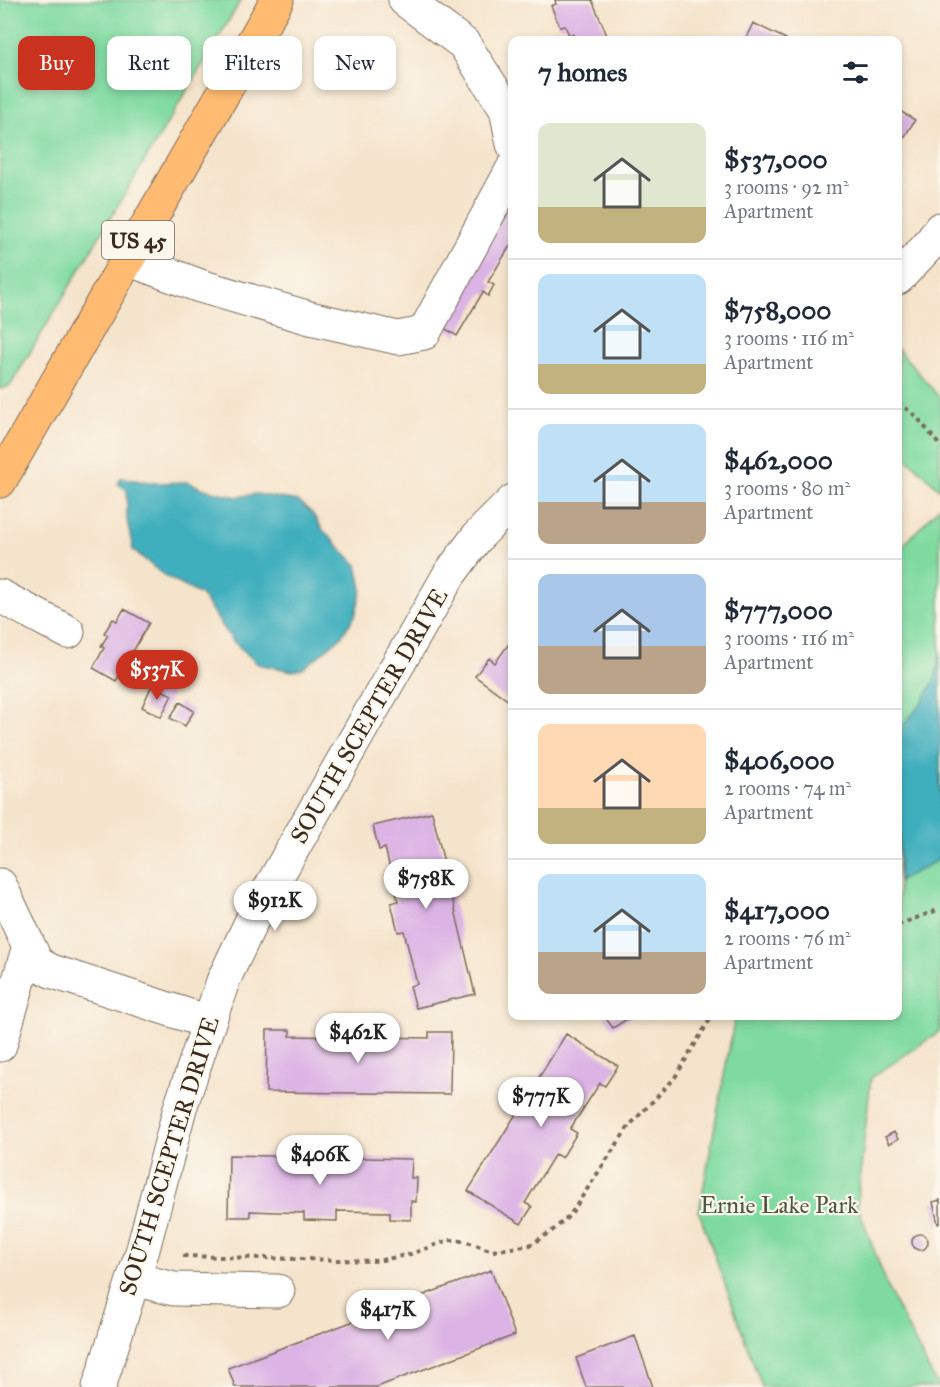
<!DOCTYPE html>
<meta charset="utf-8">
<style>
body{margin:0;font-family:"IM FELL Great Primer",serif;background:#f6f6f7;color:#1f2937;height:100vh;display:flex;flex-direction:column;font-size:22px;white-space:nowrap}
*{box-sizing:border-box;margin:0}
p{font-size:20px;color:#747a83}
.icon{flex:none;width:33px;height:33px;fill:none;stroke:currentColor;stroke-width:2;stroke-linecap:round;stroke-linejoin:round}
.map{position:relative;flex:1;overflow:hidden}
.drawer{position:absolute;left:508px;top:36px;width:394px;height:984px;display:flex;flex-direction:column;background:#fff;border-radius:12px;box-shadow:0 3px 9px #0003}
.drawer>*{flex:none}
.banner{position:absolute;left:18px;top:36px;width:400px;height:54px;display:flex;gap:12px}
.price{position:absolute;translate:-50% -51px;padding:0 14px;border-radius:21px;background:#fff;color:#222;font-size:20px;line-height:39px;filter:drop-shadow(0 2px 3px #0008)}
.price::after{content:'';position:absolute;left:50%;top:36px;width:18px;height:14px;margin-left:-9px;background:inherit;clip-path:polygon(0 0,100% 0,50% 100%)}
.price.selected{background:#c8321e;color:#fff}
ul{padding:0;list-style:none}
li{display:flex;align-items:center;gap:18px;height:150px;padding:0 30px}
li+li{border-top:2px solid #e0e1e3}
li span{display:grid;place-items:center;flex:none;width:168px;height:120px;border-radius:12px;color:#555}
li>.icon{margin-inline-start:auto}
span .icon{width:72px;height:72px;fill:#fffc;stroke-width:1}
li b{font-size:26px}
h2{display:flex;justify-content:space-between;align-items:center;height:72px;padding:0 30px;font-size:26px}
.tag{padding:0 21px;border-radius:12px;background:#fff;box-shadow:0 3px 9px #0003;font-size:21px;line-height:54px}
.tag.selected{background:#c8321e;color:#fff}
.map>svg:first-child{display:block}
.green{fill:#7fdaa0;stroke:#5d825f;stroke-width:1.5}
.water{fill:#41afbd;stroke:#3e6c6e;stroke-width:1.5}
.building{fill:#dbb3e4}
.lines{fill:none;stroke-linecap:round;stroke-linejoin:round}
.minor-casing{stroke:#7c6b5b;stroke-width:35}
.major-casing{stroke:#7c6b5b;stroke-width:35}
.path{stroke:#7c6b5b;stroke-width:4;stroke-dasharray:4.5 4.5;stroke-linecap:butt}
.minor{stroke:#fff;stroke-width:33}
.major{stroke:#ffbb71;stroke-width:33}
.labels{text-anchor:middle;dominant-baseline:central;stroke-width:4.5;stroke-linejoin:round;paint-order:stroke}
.shield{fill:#fbf7ec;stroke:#75685c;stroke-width:1.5}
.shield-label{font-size:22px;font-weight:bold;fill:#3b2a1e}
.street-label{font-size:24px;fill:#3b2a1e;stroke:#fbf7ec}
.park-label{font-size:24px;fill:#4c563e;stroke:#fbf7ec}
</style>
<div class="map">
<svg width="940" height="1387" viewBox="0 0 940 1387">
<rect width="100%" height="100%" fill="#fbf7ec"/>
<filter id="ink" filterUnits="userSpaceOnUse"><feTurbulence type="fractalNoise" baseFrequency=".0167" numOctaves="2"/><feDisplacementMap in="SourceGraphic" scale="12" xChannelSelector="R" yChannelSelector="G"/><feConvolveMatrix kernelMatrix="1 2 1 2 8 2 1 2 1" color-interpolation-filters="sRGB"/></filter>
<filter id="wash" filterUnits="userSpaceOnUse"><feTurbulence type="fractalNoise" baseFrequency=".008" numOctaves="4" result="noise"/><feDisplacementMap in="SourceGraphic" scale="24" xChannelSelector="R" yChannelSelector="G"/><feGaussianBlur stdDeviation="1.35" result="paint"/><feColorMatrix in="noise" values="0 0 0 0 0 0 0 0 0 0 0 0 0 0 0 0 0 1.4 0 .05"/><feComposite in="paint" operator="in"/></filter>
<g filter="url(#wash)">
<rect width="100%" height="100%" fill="#f5e4cc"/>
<path class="green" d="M0,0H241L10,386L0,389Z
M898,349L940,398V490L899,450Z
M940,506V1031L871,1078L857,1204L889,1291L938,1387H762L699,1212L735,1016H898L899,550Z"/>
<path class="water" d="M121,478L156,483L188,482L204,489L237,497L256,494L298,501L312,513L323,530L357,565L362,589L355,616L340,638L304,668L293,671L258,664L233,641L201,595L165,576L133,550L127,520V490L118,484Z
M940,654V859L899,881V730L920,705L935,680Z"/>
<g id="blocks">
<path class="building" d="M555,0H592L609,40H576L573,34L569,35L565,26L560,27L551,6L556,4Z
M753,23L786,39L785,40H745Z
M898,110L915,120L898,147Z
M502,205L513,211V241L488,282L494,285L488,296L483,292L457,336L439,325Z
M124,609L149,623L116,681L93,668L104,648L101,646L108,635L104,633L113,619L117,621Z
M513,638V704L475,676L489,658L495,663Z
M152,685L172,695L161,717L142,707Z
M180,702L194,711L185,726L170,718Z
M432,812L475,994L416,1008L410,986L417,984L404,931L398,932L391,903L398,901L385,848L379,850L373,826Z
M604,1016H632L613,1028Z
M267,1030H290V1036L344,1037V1030L374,1031V1037L429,1038V1032H451L450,1094L266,1092Z
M566,1034L618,1066L605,1086L600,1083L570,1129L577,1133L562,1158L555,1154L525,1203L532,1207L521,1224L468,1191Z
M894,1132L898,1139L889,1144L885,1137Z
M229,1155L412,1159L411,1178H417L416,1202L411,1201V1220L390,1219V1212L337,1211V1221L304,1220V1213L250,1211V1217H228Z
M940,1200V1223L938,1224L933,1202Z
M912 1242a8 8 0 1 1 16 0a8 8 0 1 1-16 0Z
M491,1270L515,1335L377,1387H235L228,1368Z
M635,1336L653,1387H586L576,1358Z"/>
</g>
</g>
<g filter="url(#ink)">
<use href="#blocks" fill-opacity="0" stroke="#7c6b5b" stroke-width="1.5"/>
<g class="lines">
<g class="minor-casing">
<path id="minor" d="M405,0L464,44L506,109L513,144
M128,259L200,286L310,318L398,338L424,333L513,168
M898,278L929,245L940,229
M0,596L68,632
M0,885L37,963L51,971L208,1022
M0,1045L29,946
M134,1279L174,1289L278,1291
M99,1387L143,1249L180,1108L223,981L252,920L449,575L478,536L513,501"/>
</g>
<g class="major-casing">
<path id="major" d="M0,481L277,0"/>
</g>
<path class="path" d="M898,402L917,417L940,446
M898,925L940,909
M183,1256L377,1261L411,1254L449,1240L464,1241L493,1251L530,1245L552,1231L570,1215L629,1126L674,1079L712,1016"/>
<use href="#minor" class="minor"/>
<use href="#major" class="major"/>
</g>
</g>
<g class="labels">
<rect class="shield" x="102" y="221" width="72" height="38" rx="4.5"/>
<g class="shield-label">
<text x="138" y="240">US 45</text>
</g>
<g class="street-label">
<text transform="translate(369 716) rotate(-60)">SOUTH SCEPTER DRIVE</text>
<text transform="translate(169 1156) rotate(-73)">SOUTH SCEPTER DRIVE</text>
</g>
<g class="park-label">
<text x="779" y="1205">Ernie Lake Park</text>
</g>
</g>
</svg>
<b class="price selected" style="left:157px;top:701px">$537K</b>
<b class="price" style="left:426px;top:910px">$758K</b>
<b class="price" style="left:275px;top:932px">$912K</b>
<b class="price" style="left:358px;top:1064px">$462K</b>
<b class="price" style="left:541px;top:1128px">$777K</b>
<b class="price" style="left:320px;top:1186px">$406K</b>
<b class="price" style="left:388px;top:1341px">$417K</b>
<div class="banner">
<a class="tag selected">Buy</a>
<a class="tag">Rent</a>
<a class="tag">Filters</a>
<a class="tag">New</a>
</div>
<section class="drawer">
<h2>7 homes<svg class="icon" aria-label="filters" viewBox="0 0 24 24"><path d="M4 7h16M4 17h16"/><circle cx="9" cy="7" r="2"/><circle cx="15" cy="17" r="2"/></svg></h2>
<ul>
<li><span style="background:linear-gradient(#dfe7d0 70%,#c2b280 0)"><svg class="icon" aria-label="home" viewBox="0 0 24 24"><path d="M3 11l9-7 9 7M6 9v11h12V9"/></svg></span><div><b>$537,000</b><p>3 rooms · 92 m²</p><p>Apartment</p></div></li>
<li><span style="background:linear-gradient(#bfe0f5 75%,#c2b280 0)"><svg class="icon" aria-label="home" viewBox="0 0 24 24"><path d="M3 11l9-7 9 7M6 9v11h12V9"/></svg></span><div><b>$758,000</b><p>3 rooms · 116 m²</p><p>Apartment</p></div></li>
<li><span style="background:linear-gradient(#bfe0f5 65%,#b9a48a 0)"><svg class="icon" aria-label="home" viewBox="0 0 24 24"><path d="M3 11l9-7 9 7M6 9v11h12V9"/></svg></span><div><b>$462,000</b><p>3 rooms · 80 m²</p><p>Apartment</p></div></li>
<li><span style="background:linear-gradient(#a9c7e8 60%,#b9a48a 0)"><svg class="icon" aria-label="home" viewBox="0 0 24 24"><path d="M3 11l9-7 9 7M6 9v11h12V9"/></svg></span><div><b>$777,000</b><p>3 rooms · 116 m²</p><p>Apartment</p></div></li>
<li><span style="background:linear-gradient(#ffd9b3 70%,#c2b280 0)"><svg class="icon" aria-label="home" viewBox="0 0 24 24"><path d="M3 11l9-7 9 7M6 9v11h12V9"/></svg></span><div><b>$406,000</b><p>2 rooms · 74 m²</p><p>Apartment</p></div></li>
<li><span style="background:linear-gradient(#bfe0f5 65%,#b9a48a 0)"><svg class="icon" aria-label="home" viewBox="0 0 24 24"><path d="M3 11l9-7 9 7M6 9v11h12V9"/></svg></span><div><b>$417,000</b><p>2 rooms · 76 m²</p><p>Apartment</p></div></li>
</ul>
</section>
</div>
